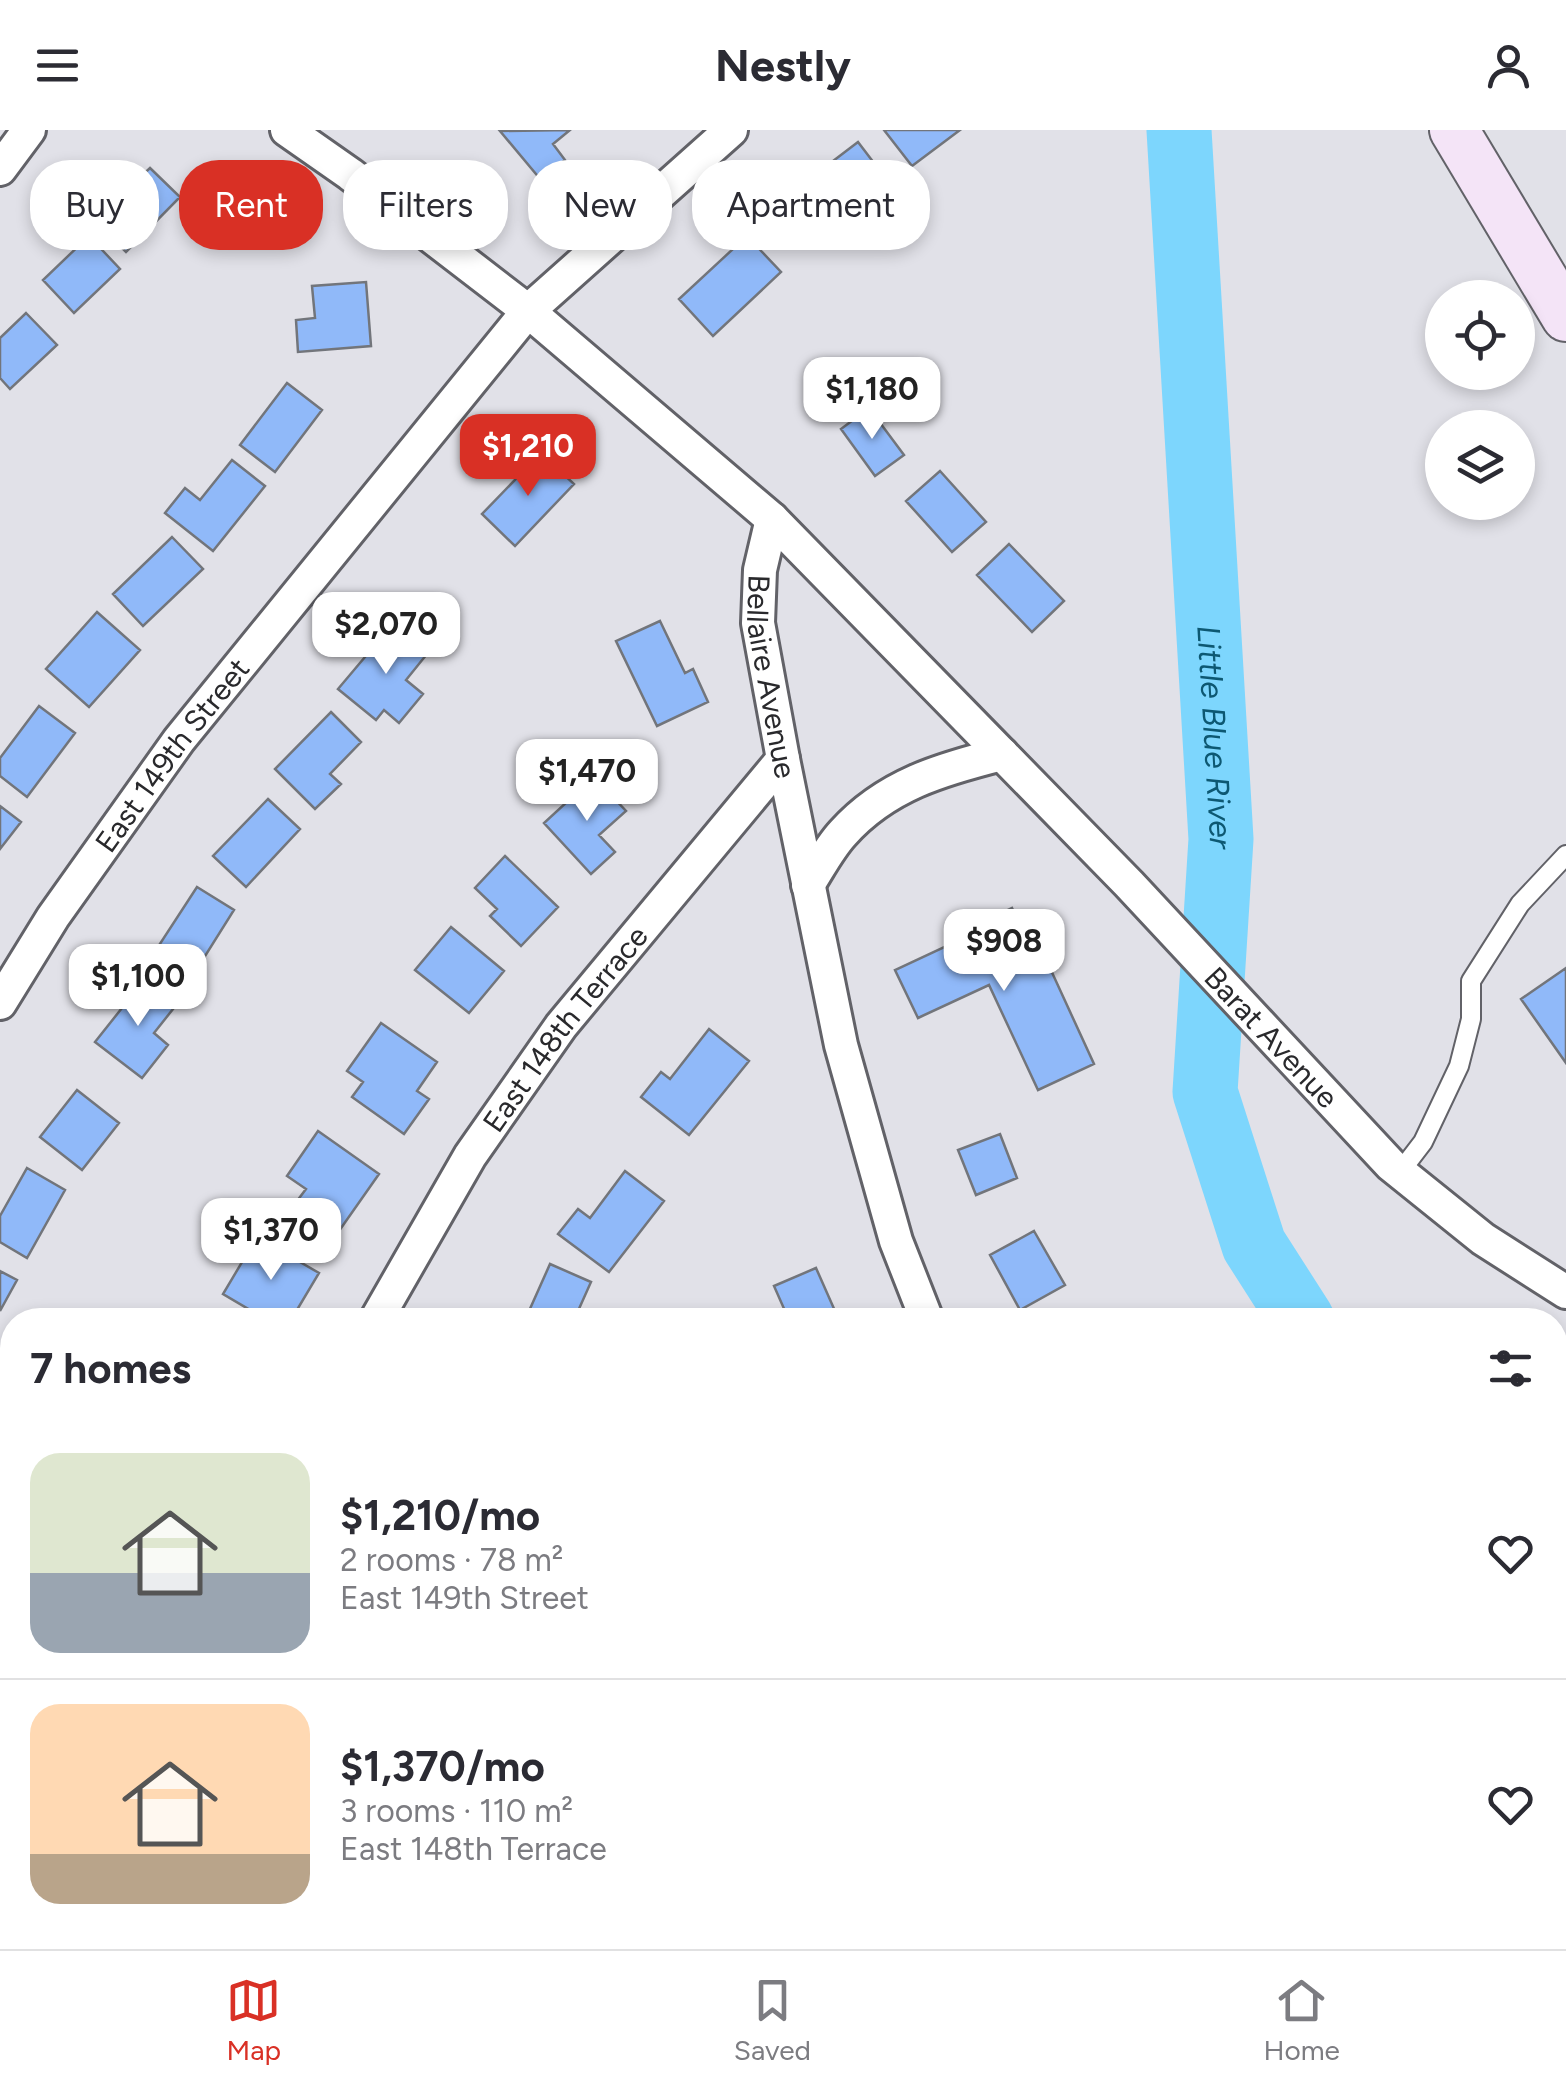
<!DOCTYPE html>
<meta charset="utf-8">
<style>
body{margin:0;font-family:Figtree,sans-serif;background:#f7f7f7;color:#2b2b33;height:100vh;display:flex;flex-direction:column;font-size:38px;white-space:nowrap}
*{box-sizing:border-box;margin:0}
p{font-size:32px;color:#7c7c81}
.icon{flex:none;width:55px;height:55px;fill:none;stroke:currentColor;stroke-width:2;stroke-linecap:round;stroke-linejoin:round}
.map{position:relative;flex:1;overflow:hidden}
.side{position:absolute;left:0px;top:1178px;width:1568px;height:642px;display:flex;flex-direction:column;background:#fff;border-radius:40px 40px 0 0;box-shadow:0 5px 15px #0003}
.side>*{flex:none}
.hud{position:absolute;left:30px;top:30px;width:1000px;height:90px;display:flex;gap:20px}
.fabs{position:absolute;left:1425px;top:150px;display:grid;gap:20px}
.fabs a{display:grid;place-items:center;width:110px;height:110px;border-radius:50%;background:#fff;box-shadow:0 5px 15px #0003;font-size:50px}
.price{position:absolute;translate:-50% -85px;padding:0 22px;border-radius:20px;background:#fff;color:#222;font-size:32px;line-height:65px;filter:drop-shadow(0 2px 5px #0008)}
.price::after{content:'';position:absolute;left:50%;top:60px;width:30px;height:22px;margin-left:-15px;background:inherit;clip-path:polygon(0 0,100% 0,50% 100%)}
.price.current{background:#d93025;color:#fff}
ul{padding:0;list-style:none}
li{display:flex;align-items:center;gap:30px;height:250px;padding:0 30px}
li+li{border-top:2px solid #e1e1e2}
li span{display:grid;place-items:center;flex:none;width:280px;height:200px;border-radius:30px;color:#555}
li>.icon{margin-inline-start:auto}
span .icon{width:120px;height:120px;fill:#fffc;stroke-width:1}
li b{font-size:42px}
h2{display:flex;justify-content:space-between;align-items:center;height:120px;padding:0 30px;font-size:42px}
.tag{padding:0 35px;border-radius:40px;background:#fff;box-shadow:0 5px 15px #0003;font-size:35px;line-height:90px}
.tag.current{background:#d93025;color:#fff}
header{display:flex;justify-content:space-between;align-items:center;height:130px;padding:0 30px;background:#fff;font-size:45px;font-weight:700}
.tabs{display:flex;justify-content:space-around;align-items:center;height:140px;border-top:2px solid #e1e1e2;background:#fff;font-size:28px;color:#7c7c81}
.tabs a{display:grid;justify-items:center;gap:5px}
.tabs .current{color:#d93025}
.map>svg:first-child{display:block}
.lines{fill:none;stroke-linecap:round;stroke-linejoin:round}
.river{stroke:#7dd6fd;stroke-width:65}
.building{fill:#90b9f9;stroke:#72757b;stroke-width:2.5}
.lane-casing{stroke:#626268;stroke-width:22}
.street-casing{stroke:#626268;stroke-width:38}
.secondary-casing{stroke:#626268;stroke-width:52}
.lane{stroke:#fff;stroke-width:18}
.street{stroke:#fff;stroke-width:32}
.secondary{stroke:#f4e4f7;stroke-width:48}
.labels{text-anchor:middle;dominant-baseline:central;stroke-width:8;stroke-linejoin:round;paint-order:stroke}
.street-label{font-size:30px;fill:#29292c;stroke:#e1e1e8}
.water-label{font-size:32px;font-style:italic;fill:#0d5872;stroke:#e1e1e8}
</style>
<header><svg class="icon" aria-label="menu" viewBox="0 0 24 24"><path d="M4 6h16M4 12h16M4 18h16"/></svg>Nestly<svg class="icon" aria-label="person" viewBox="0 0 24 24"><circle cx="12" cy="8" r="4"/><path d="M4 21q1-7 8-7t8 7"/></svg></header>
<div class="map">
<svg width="1566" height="1819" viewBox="0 0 1566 1819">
<rect width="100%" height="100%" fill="#e1e1e8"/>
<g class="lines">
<g class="river">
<path id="s1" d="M1179,0L1221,709L1205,962L1254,1115L1302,1190"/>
<path d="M1555,1527L1566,1538"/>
</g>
</g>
<path class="building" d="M570,0L553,14L565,30L541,50L500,1Z
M884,0H960L912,36Z
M858,12L890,54L828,102L795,60Z
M150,38L180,67L126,122L98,94L113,79L99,64L122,42L133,54Z
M89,106L120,139L74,183L43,150Z
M747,106L781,142L713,206L679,169Z
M366,152L371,216L298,222L296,190L315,188L312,156Z
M26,183L57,215L10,259L0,248V208Z
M287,253L322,280L275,342L240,315Z
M869,278L904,325L875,346L841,299Z
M541,323L574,354L515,416L482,384Z
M232,330L265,356L213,421L165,383L185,358L200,370Z
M940,341L986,392L952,422L906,371Z
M172,407L203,439L143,496L113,464Z
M1009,414L1064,471L1032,502L977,445Z
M97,482L140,520L89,577L46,539Z
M660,491L685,543L693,539L708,572L657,596L616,511Z
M392,495L427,524L406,550L423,564L399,593L384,580L376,590L338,559Z
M39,576L75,603L27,667L0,646V628Z
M331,582L361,612L330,644L341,654L315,679L275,639Z
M594,647L626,681L599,705L615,722L591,744L544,693Z
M268,669L300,699L246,757L213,726Z
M0,676L21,692L0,719Z
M505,726L558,777L521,816L490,786L497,779L475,758Z
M197,757L234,780L190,850L152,826Z
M1012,778L1036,828L1044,825L1094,934L1038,960L989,855L918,888L895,840L966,807L963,802Z
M451,797L504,841L469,883L415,840Z
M1566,838V933L1521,869Z
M145,849L177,874L154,903L168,915L142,948L95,912Z
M381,893L437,932L417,961L429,969L404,1004L352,967L363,952L347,941Z
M709,899L749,931L689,1005L641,967L661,942L670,949Z
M77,960L119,993L82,1040L40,1007Z
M318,1001L379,1044L339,1101L297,1071L306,1059L287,1046Z
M1000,1004L1017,1048L976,1065L958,1020Z
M27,1038L65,1060L27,1128L0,1112V1086Z
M625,1041L664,1071L609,1142L558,1104L578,1079L590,1088Z
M1034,1101L1065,1155L1020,1180L990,1125Z
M257,1107L319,1143L291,1190H267L223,1164Z
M550,1134L591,1152L574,1190H525Z
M816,1138L839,1190H789L774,1156Z
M0,1141L17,1150L0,1181Z
M12,1723V1790L0,1797V1730Z
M232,1808H282L277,1819H228Z
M594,1808H666L664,1819H592Z
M852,1808H894L892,1819H850Z"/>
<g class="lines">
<g class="lane-casing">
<path id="lane" d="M1400,1042L1423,1012L1459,936L1471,889V851L1520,774L1566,725"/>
</g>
<g class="street-casing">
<g id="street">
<path id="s2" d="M287,0L350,44L528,181L772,389L1129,754L1391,1035L1483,1109L1566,1162"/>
<path d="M0,39L29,0"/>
<path id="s3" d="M772,389L760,440L758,493L783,629L841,915L896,1111L927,1190"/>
<path d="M808,755C819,738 829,718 843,703C886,655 942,639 1002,624"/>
<path id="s4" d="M0,873L53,787L179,610L528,181L731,0"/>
<path id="s5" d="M376,1190L470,1026L561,896L783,629"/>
<path d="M1258,1808L1262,1819"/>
<path d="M118,1819L122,1808"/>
<path d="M744,1819L748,1808"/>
</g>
</g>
<g class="secondary-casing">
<path id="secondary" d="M1454,0L1566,187"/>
</g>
<use href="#lane" class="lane"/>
<use href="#street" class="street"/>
<use href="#secondary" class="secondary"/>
</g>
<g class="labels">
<g class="street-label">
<text stroke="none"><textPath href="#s3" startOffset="160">Bellaire Avenue</textPath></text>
<text stroke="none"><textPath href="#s4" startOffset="302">East 149th Street</textPath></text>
<text stroke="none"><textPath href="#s5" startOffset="348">East 148th Terrace</textPath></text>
<text stroke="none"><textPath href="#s2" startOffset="1342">Barat Avenue</textPath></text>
</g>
<g class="water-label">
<text stroke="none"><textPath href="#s1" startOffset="608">Little Blue River</textPath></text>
</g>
</g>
</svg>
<div class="fabs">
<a><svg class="icon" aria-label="locate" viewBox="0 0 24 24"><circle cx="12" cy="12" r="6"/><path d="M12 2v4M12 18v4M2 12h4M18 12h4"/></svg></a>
<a><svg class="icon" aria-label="layers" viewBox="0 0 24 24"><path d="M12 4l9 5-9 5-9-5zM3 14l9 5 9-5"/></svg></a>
</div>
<b class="price" style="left:872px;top:312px">$1,180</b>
<b class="price current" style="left:528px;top:369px">$1,210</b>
<b class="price" style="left:386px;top:547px">$2,070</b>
<b class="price" style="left:587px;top:694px">$1,470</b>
<b class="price" style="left:1004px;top:864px">$908</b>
<b class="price" style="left:138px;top:899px">$1,100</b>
<b class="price" style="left:271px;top:1153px">$1,370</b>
<div class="hud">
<a class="tag">Buy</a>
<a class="tag current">Rent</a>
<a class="tag">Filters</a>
<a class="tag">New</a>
<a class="tag">Apartment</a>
</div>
<section class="side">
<h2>7 homes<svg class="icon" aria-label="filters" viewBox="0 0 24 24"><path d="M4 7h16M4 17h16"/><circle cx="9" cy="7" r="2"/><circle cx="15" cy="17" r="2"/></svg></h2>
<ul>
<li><span style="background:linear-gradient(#dfe7d0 60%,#9aa5b1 0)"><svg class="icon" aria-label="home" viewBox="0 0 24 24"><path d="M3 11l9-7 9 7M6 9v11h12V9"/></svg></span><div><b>$1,210/mo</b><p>2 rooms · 78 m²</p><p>East 149th Street</p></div><svg class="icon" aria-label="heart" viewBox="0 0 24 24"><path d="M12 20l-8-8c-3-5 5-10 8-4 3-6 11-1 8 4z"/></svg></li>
<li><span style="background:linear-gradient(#ffd9b3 75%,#b9a48a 0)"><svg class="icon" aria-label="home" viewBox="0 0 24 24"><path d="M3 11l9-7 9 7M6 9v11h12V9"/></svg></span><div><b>$1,370/mo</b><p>3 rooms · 110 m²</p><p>East 148th Terrace</p></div><svg class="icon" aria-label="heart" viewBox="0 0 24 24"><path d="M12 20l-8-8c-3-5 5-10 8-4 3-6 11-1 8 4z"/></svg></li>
</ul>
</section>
</div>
<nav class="tabs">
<a class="current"><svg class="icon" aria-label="map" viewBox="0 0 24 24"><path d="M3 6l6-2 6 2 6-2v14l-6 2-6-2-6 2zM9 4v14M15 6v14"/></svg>Map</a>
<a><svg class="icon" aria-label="saved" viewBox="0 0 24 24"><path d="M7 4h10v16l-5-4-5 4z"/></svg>Saved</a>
<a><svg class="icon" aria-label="home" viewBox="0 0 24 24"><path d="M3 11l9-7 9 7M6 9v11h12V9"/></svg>Home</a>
</nav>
